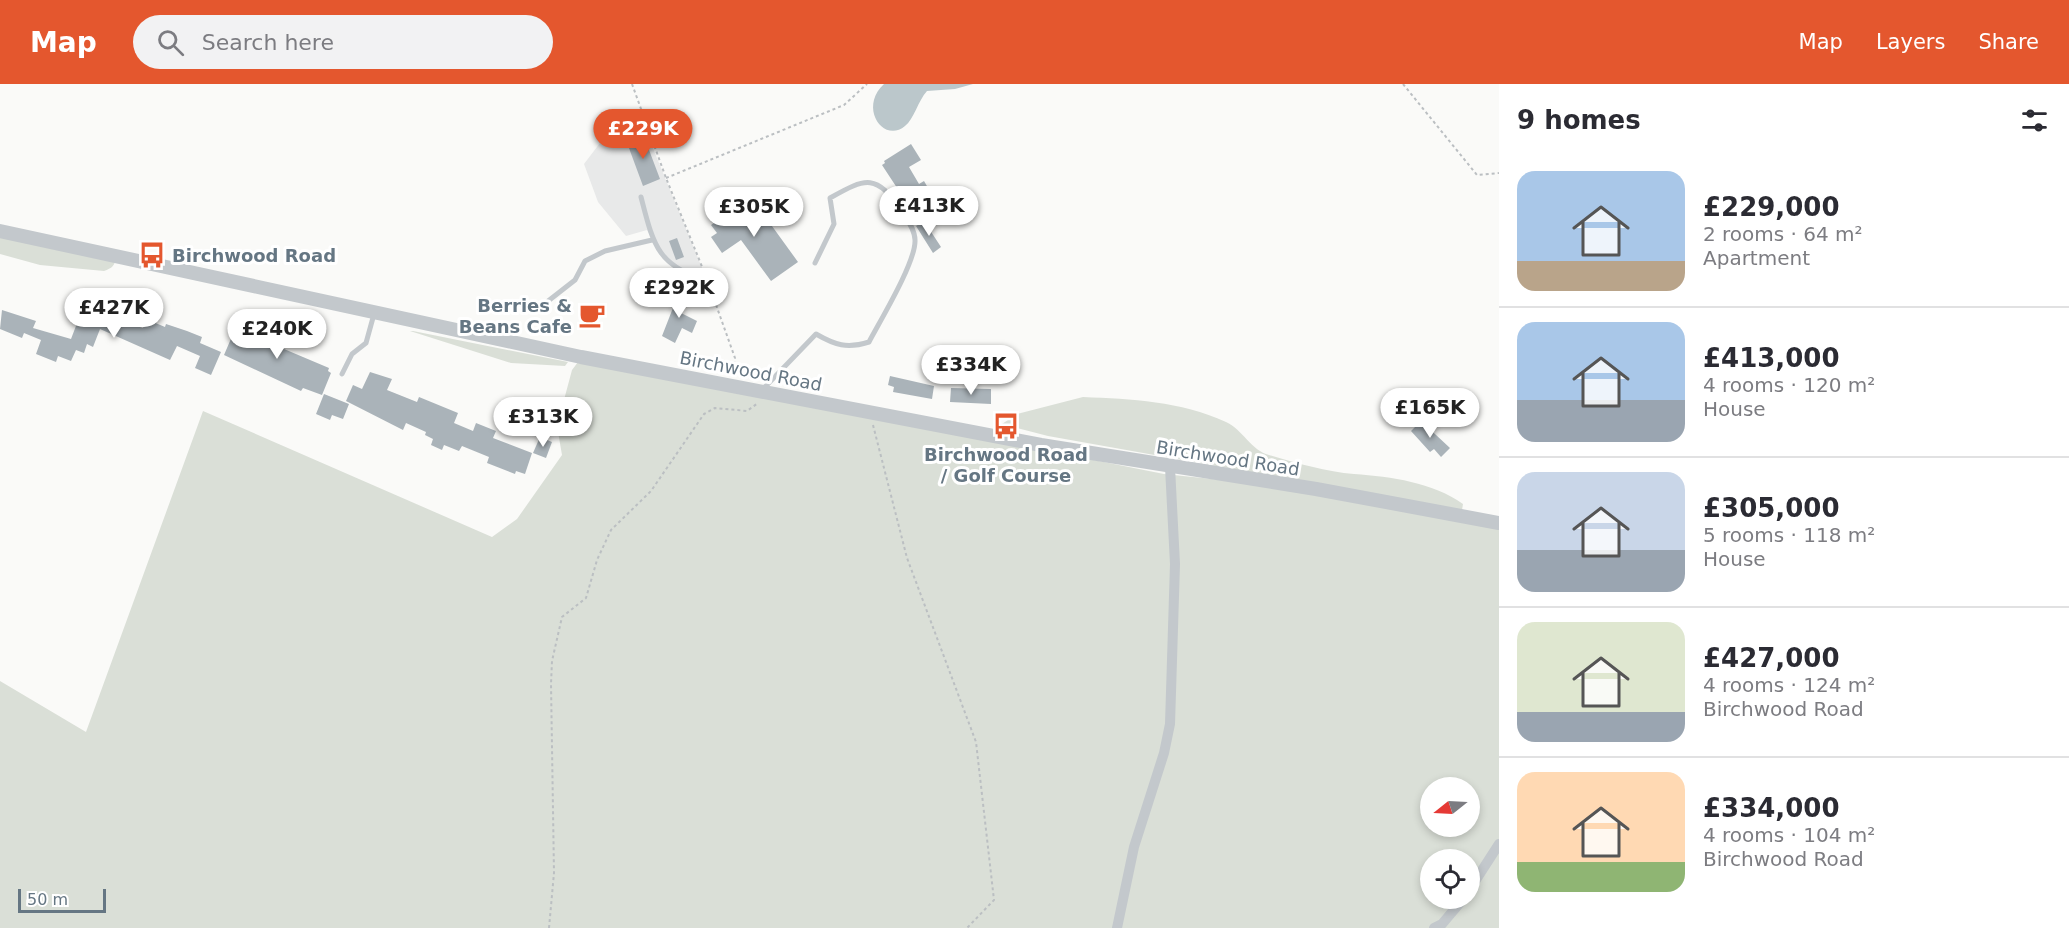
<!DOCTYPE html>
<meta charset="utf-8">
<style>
body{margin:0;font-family:"DejaVu Sans",sans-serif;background:#f2f2f3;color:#2b2b33;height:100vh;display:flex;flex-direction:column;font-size:22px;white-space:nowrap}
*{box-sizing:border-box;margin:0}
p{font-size:20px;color:#7c7c81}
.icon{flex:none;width:33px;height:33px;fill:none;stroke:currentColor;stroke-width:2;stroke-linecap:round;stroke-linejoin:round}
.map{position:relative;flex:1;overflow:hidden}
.panel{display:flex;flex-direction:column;background:#fff;width:570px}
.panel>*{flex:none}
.needle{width:39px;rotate:252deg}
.fabs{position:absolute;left:1420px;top:693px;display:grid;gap:12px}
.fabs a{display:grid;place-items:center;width:60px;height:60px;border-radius:50%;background:#fff;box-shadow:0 3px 9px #0003;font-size:30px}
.scale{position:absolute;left:18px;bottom:15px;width:88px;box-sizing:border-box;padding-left:6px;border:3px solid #657683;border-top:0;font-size:16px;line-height:21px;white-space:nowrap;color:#657683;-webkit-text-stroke:4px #fff;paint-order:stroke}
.price{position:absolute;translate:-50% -51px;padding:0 14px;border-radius:21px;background:#fff;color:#222;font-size:20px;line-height:39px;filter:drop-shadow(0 2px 3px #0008)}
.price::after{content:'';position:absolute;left:50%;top:36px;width:18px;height:14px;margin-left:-9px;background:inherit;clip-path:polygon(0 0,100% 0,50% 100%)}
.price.active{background:#e4572e;color:#fff}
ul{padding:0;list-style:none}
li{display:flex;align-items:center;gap:18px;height:150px;padding:0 18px}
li+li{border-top:2px solid #e1e1e2}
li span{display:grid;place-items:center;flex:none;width:168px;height:120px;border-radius:18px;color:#555}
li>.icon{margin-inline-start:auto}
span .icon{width:72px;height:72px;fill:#fffc;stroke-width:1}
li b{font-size:26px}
h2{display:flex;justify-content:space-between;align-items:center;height:72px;padding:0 18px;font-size:26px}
header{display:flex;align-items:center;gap:36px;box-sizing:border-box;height:84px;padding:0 30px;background:#e4572e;color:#fff}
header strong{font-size:28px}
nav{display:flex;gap:33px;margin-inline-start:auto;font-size:21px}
.search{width:420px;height:54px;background:#f2f2f3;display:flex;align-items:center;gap:15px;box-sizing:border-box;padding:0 21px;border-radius:33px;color:#7c7c81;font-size:22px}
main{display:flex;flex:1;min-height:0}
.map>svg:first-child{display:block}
.built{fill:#e8e9e9}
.green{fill:#dadfd7;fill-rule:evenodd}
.water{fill:#bbc7cb}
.building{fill:#aab3b9}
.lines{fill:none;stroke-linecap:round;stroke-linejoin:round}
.path{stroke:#bbbfc2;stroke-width:2;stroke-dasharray:3 3;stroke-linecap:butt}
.service{stroke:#c3c8cc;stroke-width:5}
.minor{stroke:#c3c8cc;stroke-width:10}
.tertiary{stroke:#c3c8cc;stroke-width:14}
.labels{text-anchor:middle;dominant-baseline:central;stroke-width:6;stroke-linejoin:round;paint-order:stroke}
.poi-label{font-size:18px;font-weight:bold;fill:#657683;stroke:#fff;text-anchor:start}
.street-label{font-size:18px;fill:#657683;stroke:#fff}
</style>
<header>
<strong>Map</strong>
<div class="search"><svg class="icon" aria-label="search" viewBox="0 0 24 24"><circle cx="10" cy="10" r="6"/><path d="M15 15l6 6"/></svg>Search here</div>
<nav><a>Map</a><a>Layers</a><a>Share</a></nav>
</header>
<main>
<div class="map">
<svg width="1499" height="844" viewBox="0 0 1499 844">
<rect width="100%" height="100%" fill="#fafaf8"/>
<path class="built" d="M645,45L707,196L687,191L660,169L647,146L626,152L598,118L584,80L600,59Z"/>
<path class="green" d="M0,147L116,173C115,182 112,184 104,187L40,181L0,170Z
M410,247H413L568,278L565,282L511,279Z
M581,274L1164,390L1316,406L1499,439V844H0V597L86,648L203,327L492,453L517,435L562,371L557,342L572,286ZM1431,704H1470V742H1431ZM1431,776H1470V814H1431Z
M1083,313C1132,315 1180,317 1226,338C1242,345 1252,367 1269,371C1296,379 1327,388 1354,390C1392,393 1432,398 1463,420L1462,426L1048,352L1002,340L1017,330Z"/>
<path class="water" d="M884,0H973L955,5L927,7C918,17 914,35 905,42C884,60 858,24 884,0Z"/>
<path class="building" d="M643,50L660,95L643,102L626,56Z
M911,60L921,76L909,83L919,100L924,97L931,109L926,112L931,120L914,131L897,112L901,110L882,81L885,79L884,77Z
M751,113L798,178L771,197L741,156L722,169L711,153L717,149L711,141Z
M924,137L941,163L933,169L916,142Z
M677,154L684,173L676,176L669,157Z
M680,206L690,211L681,229L697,237L692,249L682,244L675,259L662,252Z
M2,226L36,237L33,244L71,255L79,234L100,243L102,234L111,237L112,234L143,244L146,235L165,243L166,240L187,247L202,253L200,259L221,268L211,291L195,284L200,272L177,262L170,276L100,245L93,263L87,260L84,269L76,266L71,277L58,272L56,278L36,270L41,256L24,249L22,254L0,245Z
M256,229L266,234L258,254L329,284L328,287L331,289L322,311L303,304L301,307L224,271L233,250L245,253Z
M370,288L392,295L387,306L417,318L419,313L458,329L454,339L473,347L476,339L496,347L493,354L532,369L525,390L516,387L515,390L487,379L489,373L462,362L459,367L444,361L442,366L431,361L433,355L425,351L426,348L406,339L403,346L346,317L353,301L362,305Z
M890,292L934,302L932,315L893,308L894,303L888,301Z
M951,304L991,305V320L950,318Z
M324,310L349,320L343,335L332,331L330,336L316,330Z
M1421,337L1450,364L1441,373L1434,365L1430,368L1411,347Z
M540,353L552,358L546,374L533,369Z"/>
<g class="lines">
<path class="path" d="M632,0L666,94L703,185
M1403,0L1477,91L1499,89
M666,94L844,21L867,0
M710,204L735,274L732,290
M873,341L907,474L976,658L994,816L967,844
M549,844L554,789L551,600L552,577L562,533L586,514L597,476L611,446L651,407L704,330L715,324L747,327L758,319"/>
<path class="service" d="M641,113C653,159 657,183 707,196
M543,221L575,196L585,177L605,167L652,156
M342,290L352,270L366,259L374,230
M762,306L816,250C835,261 847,265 869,258C880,237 916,178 915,156C915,146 907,135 902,127C876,90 867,93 830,114L834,140L815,179"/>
<path class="minor" d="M1470,805L1499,760
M1117,844L1134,763L1164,669L1170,640L1175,480L1170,383
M1434,844L1442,840L1464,814"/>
<path class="tertiary" d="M0,147L581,273L1041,361L1316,405L1499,439"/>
</g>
<defs>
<g id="bus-bare" transform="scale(2.07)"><path d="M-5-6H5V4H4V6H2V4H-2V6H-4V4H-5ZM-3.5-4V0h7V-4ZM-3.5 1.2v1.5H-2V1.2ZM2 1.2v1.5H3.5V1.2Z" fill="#e4572e" stroke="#fff" stroke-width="2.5" paint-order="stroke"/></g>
<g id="cafe-bare" transform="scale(2.07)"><path d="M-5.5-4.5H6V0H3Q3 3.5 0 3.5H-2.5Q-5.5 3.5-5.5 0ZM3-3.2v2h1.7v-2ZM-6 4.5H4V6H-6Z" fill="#e4572e" stroke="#fff" stroke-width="2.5" paint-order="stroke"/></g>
</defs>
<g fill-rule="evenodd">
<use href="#bus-bare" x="152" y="171"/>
<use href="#cafe-bare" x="592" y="231"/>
<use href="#bus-bare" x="1006" y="342"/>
</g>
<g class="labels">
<g class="poi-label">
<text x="172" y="171">Birchwood Road</text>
<text x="572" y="221" text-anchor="end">Berries &amp;<tspan x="572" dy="21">Beans Cafe</tspan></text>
<text x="1006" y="370" text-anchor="middle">Birchwood Road<tspan x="1006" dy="21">/ Golf Course</tspan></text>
</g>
<g class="street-label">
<text transform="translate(751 287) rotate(11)">Birchwood Road</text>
<text transform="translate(1228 374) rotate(9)">Birchwood Road</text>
</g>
</g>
</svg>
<div class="fabs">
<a><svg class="needle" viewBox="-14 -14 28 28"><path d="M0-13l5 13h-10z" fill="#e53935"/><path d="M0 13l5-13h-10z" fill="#7c7c81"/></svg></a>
<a><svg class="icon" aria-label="locate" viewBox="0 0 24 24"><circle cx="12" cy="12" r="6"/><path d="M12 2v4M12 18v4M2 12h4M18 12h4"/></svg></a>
</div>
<div class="scale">50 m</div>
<b class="price active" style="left:643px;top:76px">£229K</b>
<b class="price" style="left:929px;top:153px">£413K</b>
<b class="price" style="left:754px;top:154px">£305K</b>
<b class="price" style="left:679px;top:235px">£292K</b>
<b class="price" style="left:114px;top:255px">£427K</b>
<b class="price" style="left:277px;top:276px">£240K</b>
<b class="price" style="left:971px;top:312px">£334K</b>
<b class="price" style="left:1430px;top:355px">£165K</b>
<b class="price" style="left:543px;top:364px">£313K</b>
</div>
<section class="panel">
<h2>9 homes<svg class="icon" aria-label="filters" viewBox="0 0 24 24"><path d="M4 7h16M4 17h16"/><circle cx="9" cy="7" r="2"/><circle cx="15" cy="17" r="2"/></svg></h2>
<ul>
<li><span style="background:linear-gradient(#a9c7e8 75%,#b9a48a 0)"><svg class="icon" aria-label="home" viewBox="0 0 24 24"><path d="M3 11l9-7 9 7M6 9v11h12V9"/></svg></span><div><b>£229,000</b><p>2 rooms · 64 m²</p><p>Apartment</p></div></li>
<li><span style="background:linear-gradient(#a9c7e8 65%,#9aa5b1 0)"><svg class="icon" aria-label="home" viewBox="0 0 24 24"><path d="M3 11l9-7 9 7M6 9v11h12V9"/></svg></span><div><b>£413,000</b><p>4 rooms · 120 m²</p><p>House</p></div></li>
<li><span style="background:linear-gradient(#c9d6e8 65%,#9aa5b1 0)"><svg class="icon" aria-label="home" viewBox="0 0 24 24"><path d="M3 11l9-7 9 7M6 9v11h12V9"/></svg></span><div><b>£305,000</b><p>5 rooms · 118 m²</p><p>House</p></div></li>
<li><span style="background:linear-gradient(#dfe7d0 75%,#9aa5b1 0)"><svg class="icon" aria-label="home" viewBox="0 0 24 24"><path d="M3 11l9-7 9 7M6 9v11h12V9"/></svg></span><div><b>£427,000</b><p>4 rooms · 124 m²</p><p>Birchwood Road</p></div></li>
<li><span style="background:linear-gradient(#ffd9b3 75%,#8fb573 0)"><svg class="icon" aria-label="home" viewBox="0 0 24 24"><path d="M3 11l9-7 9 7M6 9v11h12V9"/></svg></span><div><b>£334,000</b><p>4 rooms · 104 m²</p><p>Birchwood Road</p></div></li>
</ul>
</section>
</main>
